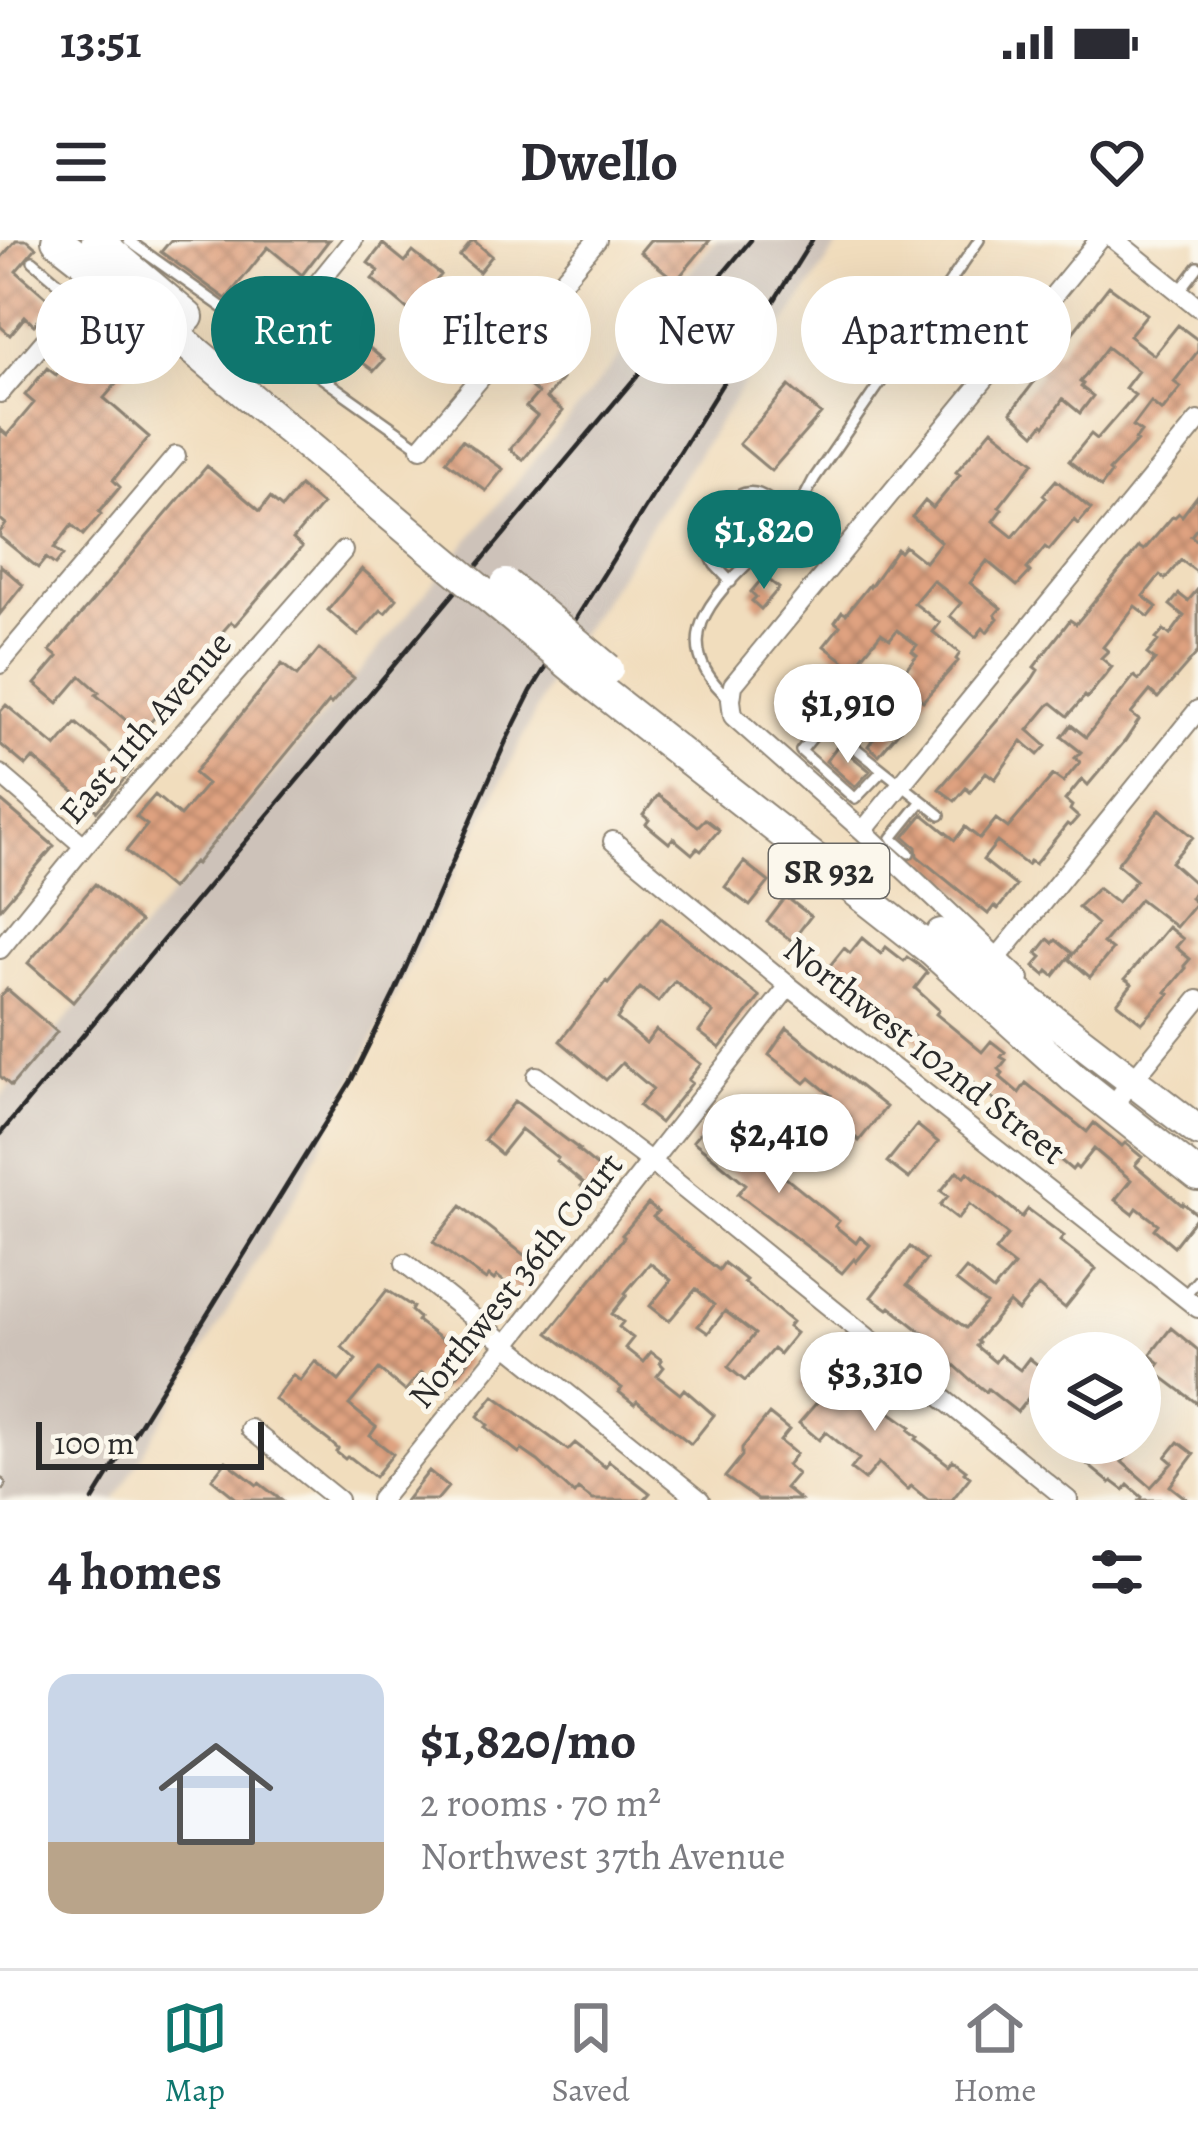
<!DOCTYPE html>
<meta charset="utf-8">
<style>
body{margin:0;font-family:Alegreya,serif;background:#f2f2f3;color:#2b2b33;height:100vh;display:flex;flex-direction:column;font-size:45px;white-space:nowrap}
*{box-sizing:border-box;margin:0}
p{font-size:39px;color:#7c7c81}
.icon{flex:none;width:66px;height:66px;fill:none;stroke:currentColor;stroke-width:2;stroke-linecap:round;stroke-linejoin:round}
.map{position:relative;height:1260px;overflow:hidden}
.panel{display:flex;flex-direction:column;background:#fff;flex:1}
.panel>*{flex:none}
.guide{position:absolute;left:36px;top:36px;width:1128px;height:108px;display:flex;gap:24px}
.tools{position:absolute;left:1029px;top:1092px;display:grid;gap:24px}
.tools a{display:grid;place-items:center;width:132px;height:132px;border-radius:50%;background:#fff;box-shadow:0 12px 48px #0002;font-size:60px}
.scale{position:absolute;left:36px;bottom:30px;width:228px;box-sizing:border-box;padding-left:12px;border:6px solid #2b2b2b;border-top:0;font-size:33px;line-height:42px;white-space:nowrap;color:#2b2b2b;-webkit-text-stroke:9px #fbf7ec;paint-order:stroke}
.price{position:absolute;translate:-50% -102px;padding:0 27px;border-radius:42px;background:#fff;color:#222;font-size:39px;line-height:78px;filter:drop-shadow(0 3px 6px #0008)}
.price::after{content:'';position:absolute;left:50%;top:72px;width:36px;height:27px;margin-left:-18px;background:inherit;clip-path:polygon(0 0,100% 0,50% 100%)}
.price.selected{background:#0f766e;color:#fff}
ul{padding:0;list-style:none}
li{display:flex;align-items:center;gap:36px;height:300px;padding:0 48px}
li span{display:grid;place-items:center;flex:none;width:336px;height:240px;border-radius:24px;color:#555}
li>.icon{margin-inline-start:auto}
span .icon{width:144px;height:144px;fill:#fffc;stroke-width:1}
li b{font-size:51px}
h2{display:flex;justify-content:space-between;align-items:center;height:144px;padding:0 48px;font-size:51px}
.pill{padding:0 42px;border-radius:54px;background:#fff;box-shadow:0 12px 48px #0002;font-size:42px;line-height:108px}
.pill.selected{background:#0f766e;color:#fff}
.status{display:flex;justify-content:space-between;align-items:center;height:84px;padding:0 60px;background:#fff;direction:ltr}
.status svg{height:33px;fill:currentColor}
header{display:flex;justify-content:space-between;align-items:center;height:156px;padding:0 48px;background:#fff;font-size:54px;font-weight:700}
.tabs{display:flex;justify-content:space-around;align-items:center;height:168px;border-top:3px solid #e1e1e2;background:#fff;font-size:33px;color:#7c7c81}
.tabs a{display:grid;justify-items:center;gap:6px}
.tabs .selected{color:#0f766e}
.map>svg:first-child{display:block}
.railway{fill:#cdc2b9}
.building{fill:url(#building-cross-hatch)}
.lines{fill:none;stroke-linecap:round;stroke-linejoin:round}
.lane-casing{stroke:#8e8474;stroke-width:14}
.street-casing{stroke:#8e8474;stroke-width:22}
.primary-casing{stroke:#8e8474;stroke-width:34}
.lane{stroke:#fff;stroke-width:9}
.street{stroke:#fff;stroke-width:18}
.primary{stroke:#fff;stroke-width:30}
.rail{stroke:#2b2b2b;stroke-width:4.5}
.primary-bridge-casing{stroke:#8e8474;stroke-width:34;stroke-linecap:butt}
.primary-bridge{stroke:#fff;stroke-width:30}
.labels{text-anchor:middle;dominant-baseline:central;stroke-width:10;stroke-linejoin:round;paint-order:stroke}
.shield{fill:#fbf7ec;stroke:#696865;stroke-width:3}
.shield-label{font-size:33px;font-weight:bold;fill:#2b2b2b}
.street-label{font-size:36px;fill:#2b2b2b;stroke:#fbf7ec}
</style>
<div class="status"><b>13:51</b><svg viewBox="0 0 49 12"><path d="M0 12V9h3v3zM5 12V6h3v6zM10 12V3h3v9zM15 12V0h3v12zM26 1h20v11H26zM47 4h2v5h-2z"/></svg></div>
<header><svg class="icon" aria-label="menu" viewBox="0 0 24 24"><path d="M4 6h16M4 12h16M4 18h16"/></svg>Dwello<svg class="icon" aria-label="heart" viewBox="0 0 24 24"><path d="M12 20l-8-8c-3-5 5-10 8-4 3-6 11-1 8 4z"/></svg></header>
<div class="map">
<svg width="1198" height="1260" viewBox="0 0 1198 1260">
<defs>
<pattern id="building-cross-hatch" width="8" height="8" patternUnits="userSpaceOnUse" patternTransform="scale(3)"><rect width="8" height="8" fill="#dfa280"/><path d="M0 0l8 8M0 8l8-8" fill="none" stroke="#b58469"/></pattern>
</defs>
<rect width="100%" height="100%" fill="#fbf7ec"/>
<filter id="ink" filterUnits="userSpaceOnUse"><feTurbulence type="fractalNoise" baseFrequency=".00833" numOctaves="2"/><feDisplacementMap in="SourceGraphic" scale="24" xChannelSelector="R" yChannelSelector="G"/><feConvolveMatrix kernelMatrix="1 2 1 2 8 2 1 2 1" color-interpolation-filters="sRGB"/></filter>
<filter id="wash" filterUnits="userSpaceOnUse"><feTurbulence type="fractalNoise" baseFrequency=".004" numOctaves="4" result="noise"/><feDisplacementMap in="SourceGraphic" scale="48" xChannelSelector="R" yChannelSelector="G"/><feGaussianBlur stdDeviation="2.7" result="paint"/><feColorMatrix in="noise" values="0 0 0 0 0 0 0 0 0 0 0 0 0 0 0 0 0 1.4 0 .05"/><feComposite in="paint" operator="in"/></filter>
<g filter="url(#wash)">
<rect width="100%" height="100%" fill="#f1ddbd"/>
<path class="railway" d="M716,0H842L736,156L554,434L299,950L115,1260H0V858L364,427Z"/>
<g id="blocks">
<path class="building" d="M16,0H27L36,8L16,31L53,63L34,85L25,77L10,95L0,86V19Z
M171,0H329L302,35L268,7L226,59L161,12Z
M473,0L492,16L479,32L460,16Z
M650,0H710L676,41L640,12Z
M383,4L405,22L413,12L441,35L419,61L422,64L413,74L372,39L379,31L368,23Z
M1109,46L1147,74L1129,96L1154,115L1178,85L1198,100V111L1174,142L1181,147L1162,171L1151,162L1133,186L1141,192L1135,200L1137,201L1109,231L1111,233L1101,247L1069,221L1091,194L1097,199L1135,155L1125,148L1138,131L1107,107L1080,142L1083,144L1081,147L1093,156L1080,173L1063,159L1045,186L1043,184L1035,194L1011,172L1041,133L1037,130L1052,110L1055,113L1060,109Z
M103,66L141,98L127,115L135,122L104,158L149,197L113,240L120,247L99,272L101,274L83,295L72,285L54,308L63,315L55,325L46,318L38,328L0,297V292L6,284L0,279V189L7,195L34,163L25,155L47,128L56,135L74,113L67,107Z
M347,68L365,83L355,96L384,120L374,131L325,95Z
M530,113L562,139L546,158L563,171L523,220L510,209L537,176L526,167L538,153L514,133Z
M789,146L821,174L771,231L739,204Z
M992,189L1034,222L999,267L1002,269L993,281L1013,297L1046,258L1043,255L1056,240L1091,269L1078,284L1074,280L1049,310L1045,307L1027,329L1030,332L1017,346L987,321L970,343L1001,368L995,375L998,378L987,392L983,388L976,397L950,376L961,363L933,340L914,363L940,383L933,392L960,413L956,419L958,421L923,461L897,440L917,415L912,411L917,405L897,390L890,399L881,393L853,428L824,406L840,386L835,382L842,372L846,374L869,345L870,347L897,309L900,312L905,306L925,322L941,302L912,277L925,261L933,268L960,235L956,232Z
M462,200L503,229L486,251L446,221Z
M207,226L260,271L270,258L282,268L300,246L322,265L293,299L302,307L235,385L231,382L185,435L188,439L141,493L96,455L99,452L81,436L58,463L35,444L58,417L50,411Z
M1198,255V287L1191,296L1198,301V333L1181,320L1165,339L1160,335L1143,356L1157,367L1149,377L1135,366L1103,407L1108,411L1101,418L1112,427L1087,458L1085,456L1068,476L1052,463L1049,465L1028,490L1046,506L1038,515L1022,501L995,539L986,532L970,552L966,548L955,561L939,549L1031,441L1038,430L1034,427L1070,380L1076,384L1139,307L1144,310L1173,276L1175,277L1179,273L1182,276Z
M0,325L23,345L0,374Z
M362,329L397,359L385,373L381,370L358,396L328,370Z
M764,336L779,348L761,369L752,361L756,357L751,352Z
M1198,349V412L1158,458L1150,451L1131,474L1139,480L1125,501L1088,545L1082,539L1065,560L1072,566L1070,570L1078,577L1070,586L1067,584L1035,624L1030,621L1027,625L997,602L983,620L1016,646L998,669L994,666L988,674L917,616L916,607L904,597L923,574L955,600L965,587L980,599L996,579L1008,588L1053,535L1063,542L1080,522L1075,518L1081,512L1062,497L1071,485L1086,497L1134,436L1139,440L1155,420L1147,414L1158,401L1156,399L1164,390L1170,395L1184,376L1170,365L1179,354L1188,361Z
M319,409L354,438L331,464L329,462L196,624L194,622L171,649L126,611L147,585L136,577L155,555L180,576L207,544L194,533L282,424L297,436Z
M6,465L56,507L76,483L132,530L97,571L33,518L26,526L0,504V472Z
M883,476L900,490L879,515L868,506L876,495L871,491Z
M838,505L870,531L855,547L826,521Z
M658,555L698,586L705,579L719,590L701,611L697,608L692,614L673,598L669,603L646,584L649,580L643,575Z
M0,560L54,606L0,669Z
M1160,569L1193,597L1171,622L1198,646L1190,658L1196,663L1176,687L1140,659L1103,703L1112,710L1090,737L1069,719L1097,684L1078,667L1098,648L1117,663L1136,640L1117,624Z
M744,622L769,642L750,666L725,647Z
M95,644L140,682L73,762L28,723Z
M786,657L811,676L792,701L767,682Z
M661,678L760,757L720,808L699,792L713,773L675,741L658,762L640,748L625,766L617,779L646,803L656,790L701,824L688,840L692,843L660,883L639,866L653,849L622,823L606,840L560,801L606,741L608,743Z
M1168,687L1183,699L1176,707L1190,719L1184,726L1186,728L1166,752L1169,754L1142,783L1117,763L1132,744L1125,739Z
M862,698L881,714L886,707L904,721L907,717L917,724L927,733L915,748L939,770L936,774L982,812L991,801L1005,812L1001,817L1006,820L999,829L1003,833L1000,837L1019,853L1026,843L1087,892L1094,883L1122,906L1125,903L1142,917L1135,925L1182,965L1183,963L1198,975L1174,1006L1154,989L1158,984L1137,968L1133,974L1115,960L1131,940L1094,909L1078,929L1075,926L1072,930L1033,897L1035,895L1005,871L1000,864L960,832L958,834L878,766L833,735L834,733L828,728L844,708L850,713Z
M1048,699L1053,703L1056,700L1072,713L1054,736L1048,731L1045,735L1034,726L1042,717L1037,713Z
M7,749L57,792L11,846L0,836V757Z
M787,788L886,867L859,901L855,897L838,917L828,909L842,892L839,890L850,877L827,859L831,855L810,838L805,843L769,815Z
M515,861L579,909L577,910L611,938L595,958L581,946L583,943L556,921L558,918L521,889L501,914L484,900Z
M714,876L738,894L744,887L758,898L750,909L839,981L835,986L856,1003L860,997L870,1005L856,1022L854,1019L842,1033L738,954L746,944L693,901Z
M917,885L938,902L909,939L887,922Z
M957,931L964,937L968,932L1022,977L1028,969L1064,996L1060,1001L1096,1029L1065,1068L1038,1046L1018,1071L1009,1063L977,1101L979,1103L976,1106L995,1122L1000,1115L1020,1130L1029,1118L1048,1133L1017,1172L988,1149L986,1152L971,1140L921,1095L923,1093L890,1067L888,1069L871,1057L910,1007L926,1020L907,1045L966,1088L986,1064L956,1041L966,1029L993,1051L1014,1026L995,1011L1008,995L970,964L958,979L940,965L948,956L941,951Z
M648,964L658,972L653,977L719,1030L724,1023L746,1040L744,1042L792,1082L788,1087L796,1093L779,1114L773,1109L745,1141L728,1127L755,1094L725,1071L708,1093L698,1086L714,1065L696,1049L669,1081L650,1066L671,1040L650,1023L625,1053L627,1055L612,1074L623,1082L619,1087L633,1098L625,1108L643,1122L651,1112L662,1120L660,1123L664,1127L657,1136L680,1154L684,1149L714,1175L691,1204L637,1161L634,1164L619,1152L622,1148L548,1093L602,1026L624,997L622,995Z
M461,966L541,1028L520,1054L497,1036L494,1040L489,1036L486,1040L433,1002Z
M387,1050L413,1067L411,1071L419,1078L417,1081L469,1121L445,1151L421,1132L405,1151L379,1129L349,1165L376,1187L370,1196L393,1214L375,1237L351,1218L347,1217L345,1219L336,1212L338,1209L329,1201L274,1159L293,1135L300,1141L315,1121L339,1141L356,1120L342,1107Z
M1171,1088L1198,1110V1164L1154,1131L1160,1123L1150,1115Z
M827,1112L843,1125L840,1128L863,1147L860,1151L911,1187L909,1190L918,1197L916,1199L949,1225L953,1220L966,1230L964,1232L970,1237L952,1260H928L911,1246L908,1250L879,1223L865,1240L851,1229L859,1219L826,1192L819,1200L799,1183L819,1160L800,1145Z
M494,1156L568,1210L575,1203L605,1227L609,1221L650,1253L644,1260H593L578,1249L574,1254L538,1221L522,1210L519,1213L486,1187L488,1185L478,1176Z
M769,1174L789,1190L780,1201L796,1214L787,1225L797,1234L785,1248L800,1260H758L725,1237L742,1216V1208Z
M1178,1202L1194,1214L1170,1246L1188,1260H1140L1142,1257L1128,1245L1124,1250L1112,1241L1110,1243L1061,1203H1113L1127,1216L1122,1222L1151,1247L1173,1223L1166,1217Z
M226,1221L257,1245L259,1243L281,1260H238L212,1239Z
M429,1231L448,1247L437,1260H406Z"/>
</g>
</g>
<g filter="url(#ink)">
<use href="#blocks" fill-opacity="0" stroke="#8e8474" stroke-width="3"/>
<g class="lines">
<g class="lane-casing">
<path id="lane" d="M129,1L421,208
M33,21L79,60
M1179,52L1198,27
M731,342L715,325L705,304C710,284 733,245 759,254C770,258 782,271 792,277
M731,460C647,387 745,335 790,280C800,268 807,252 814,239L979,0
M824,483L883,530L855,559L801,511Z
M883,530L940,575
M909,613L892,598L922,561
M1184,1056L1198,1040
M0,1245V1244"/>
</g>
<g class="street-casing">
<path id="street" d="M1115,0L1198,67
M271,101L353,0
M0,153L101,35
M421,208L597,0
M0,424L176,216
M0,534L84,606
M863,591L1198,181
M613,601L789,746L1198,1068
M0,709L84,606L343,311
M998,717L1198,470
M1020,739L863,591L733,476L731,460L733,445L1099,0
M537,836L651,922L1068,1260
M1111,867L1198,760
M405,1023L700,1260
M250,1189L338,1260
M380,1260L507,1104L789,746"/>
</g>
<g class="primary-casing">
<path id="primary" d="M57,0L145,69L426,305
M97,0L188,77
M594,445L931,710L1074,838L1198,936
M941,694L1198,891"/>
</g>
<use href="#lane" class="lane"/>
<use href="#street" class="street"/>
<use href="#primary" class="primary"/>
<path class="rail" d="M0,894L751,0
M93,1260L351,841L395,752L506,501L531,451L812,0"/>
<g class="primary-bridge-casing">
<path id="primary-bridge" d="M426,305L594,445
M506,344L608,429"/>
</g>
<use href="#primary-bridge" class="primary-bridge"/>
</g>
</g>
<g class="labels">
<rect class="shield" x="769" y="604" width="120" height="54" rx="9"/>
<g class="shield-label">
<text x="829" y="631">SR 932</text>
</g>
<g class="street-label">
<text transform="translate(145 487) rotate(-49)">East 11th Avenue</text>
<text transform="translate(925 810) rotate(38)">Northwest 102nd Street</text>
<text transform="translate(515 1040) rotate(-51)">Northwest 36th Court</text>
</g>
</g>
</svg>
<div class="tools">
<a><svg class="icon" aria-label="layers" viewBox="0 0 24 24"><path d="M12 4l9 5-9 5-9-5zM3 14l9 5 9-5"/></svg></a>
</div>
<div class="scale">100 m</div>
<b class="price selected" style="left:764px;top:352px">$1,820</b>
<b class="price" style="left:848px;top:526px">$1,910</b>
<b class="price" style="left:779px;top:956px">$2,410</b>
<b class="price" style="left:875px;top:1194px">$3,310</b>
<div class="guide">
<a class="pill">Buy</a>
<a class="pill selected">Rent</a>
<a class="pill">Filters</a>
<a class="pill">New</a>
<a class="pill">Apartment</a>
</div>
</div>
<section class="panel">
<h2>4 homes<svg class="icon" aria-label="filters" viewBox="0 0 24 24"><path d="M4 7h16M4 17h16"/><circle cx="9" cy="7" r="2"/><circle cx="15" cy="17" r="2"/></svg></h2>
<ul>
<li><span style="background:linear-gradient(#c9d6e8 70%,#b9a48a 0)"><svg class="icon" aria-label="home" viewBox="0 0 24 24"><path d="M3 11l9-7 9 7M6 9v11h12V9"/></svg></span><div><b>$1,820/mo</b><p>2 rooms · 70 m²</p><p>Northwest 37th Avenue</p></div></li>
</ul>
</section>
<nav class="tabs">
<a class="selected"><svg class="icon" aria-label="map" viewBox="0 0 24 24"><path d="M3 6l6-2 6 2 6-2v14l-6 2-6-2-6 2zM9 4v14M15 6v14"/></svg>Map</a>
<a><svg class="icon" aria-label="saved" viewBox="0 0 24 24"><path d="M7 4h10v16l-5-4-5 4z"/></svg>Saved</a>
<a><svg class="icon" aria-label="home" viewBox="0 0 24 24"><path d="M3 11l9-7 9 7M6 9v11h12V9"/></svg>Home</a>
</nav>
